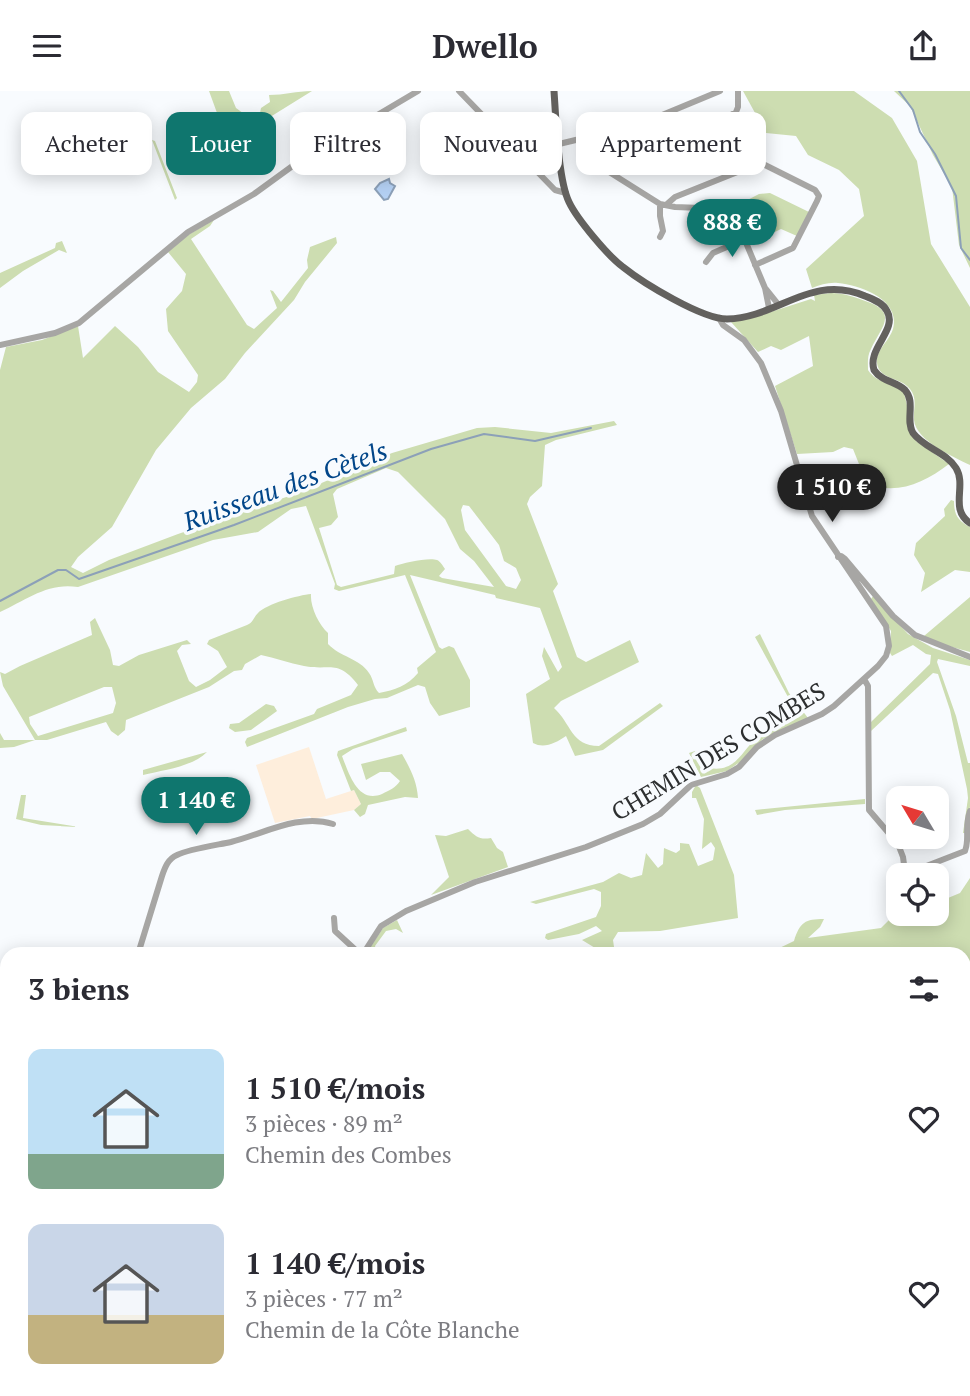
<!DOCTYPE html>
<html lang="fr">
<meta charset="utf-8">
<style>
body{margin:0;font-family:"PT Serif",serif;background:#f7f7f7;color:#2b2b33;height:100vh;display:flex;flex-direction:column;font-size:26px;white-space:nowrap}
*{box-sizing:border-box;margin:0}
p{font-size:23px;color:#7c7c81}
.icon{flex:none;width:38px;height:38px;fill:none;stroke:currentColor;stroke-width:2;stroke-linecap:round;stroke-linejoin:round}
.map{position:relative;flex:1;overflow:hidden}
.side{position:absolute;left:0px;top:856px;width:971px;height:450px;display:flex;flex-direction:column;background:#fff;border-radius:21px 21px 0 0;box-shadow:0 4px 18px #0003}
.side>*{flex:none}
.guide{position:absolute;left:21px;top:21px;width:929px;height:63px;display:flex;gap:14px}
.needle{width:46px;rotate:308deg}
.buttons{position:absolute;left:886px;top:695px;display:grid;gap:14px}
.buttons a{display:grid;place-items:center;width:63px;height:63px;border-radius:14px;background:#fff;box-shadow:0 4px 18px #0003;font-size:35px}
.price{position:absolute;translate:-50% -60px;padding:0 16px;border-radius:24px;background:#0f766e;color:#fff;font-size:23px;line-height:46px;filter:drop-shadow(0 2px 4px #0008)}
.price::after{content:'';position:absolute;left:50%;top:42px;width:21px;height:16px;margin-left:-10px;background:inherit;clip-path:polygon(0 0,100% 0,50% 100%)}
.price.current{background:#222;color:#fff}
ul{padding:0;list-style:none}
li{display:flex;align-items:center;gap:21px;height:175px;padding:0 28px}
li span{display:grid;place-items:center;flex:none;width:196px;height:140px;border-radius:14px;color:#555}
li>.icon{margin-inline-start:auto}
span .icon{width:84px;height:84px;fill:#fffc;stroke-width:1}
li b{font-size:30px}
h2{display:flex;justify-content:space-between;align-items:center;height:84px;padding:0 28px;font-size:30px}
.pill{padding:0 24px;border-radius:14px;background:#fff;box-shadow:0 4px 18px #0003;font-size:24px;line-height:63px}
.pill.current{background:#0f766e;color:#fff}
header{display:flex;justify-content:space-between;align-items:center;height:91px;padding:0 28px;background:#fff;font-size:32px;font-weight:700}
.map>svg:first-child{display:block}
.industrial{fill:#feeedc}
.green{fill:#cdddb1;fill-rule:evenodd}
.water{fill:#b4d0f3;stroke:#8ca0b8;stroke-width:2}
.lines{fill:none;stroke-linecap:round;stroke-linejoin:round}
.stream{stroke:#8ca0b8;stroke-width:2}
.minor{stroke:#a7a6a4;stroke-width:6}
.major{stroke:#63615e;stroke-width:7}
.labels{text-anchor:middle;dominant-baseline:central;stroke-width:7;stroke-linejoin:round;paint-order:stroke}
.street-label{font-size:24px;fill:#2d2f30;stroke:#f8fbfe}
.water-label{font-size:26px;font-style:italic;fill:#024689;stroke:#f8fbfe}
</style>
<header><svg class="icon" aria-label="menu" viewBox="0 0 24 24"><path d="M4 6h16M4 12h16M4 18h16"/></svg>Dwello<svg class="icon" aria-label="share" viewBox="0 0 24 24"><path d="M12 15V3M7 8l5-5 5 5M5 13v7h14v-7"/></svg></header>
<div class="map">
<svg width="970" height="1305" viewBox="0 0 970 1305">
<rect width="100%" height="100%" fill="#f8fbfe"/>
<path class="industrial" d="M309,656L326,708L354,699L361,713L354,719L312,728L310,725L275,732L256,674Z"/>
<path class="green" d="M209,0H229L236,17L247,25L260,22L261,17L270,11L269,4C284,4 297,0 312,0L228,52Z
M743,0H854L892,27L917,70L931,153L970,216V374C954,366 916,350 914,329C913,318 918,308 910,298C901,286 879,289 877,272C875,260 890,249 893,238C901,209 861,194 838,192C829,191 820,194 812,197L806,178L864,125L859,98L839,79L808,64L796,45L766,42Z
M894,0H970V177L959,154L952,96L933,64L910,15Z
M152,49L155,50L177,107L175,109Z
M770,102L809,121L797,145L781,138L752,152L734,116L759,103Z
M214,129L210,135L191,148L247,234L254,238L277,217L270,199L273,200L281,211L308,177L307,169L310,156L336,146L337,152L305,191L294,209L245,262L225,288L191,317L156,359L112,436L78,466L71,476L83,482L109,469L178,443L298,402L392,362L477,337L495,336L551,342L614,330L617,334L556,349L545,354L542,395L530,406L527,413L558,493L553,500L577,566L586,571L630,549L639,571L561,610L554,617C571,632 571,655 599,655L660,612L663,615L603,659L575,665L566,645C556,652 544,658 533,652L526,603L550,588L542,565L544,556L558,581L562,576L540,517L496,507L495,504L410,484L439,556L442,558L449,555L454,557L470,589V616L439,625L430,612L425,596L418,594L387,607L375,608L348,616L247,656L245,651L247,647L314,623L317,618L351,604L358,594C338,568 330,580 304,575C289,572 275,567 261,564L245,573L242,579L234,580L209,596L126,629L125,639L118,645L111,640L106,631L47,649H35L14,656L0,657V642L4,649H35L3,595L0,581L5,583L20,575L92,544L90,531L95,527L110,559L113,574L119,575L139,564L187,549L191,553L182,554L177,560L189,590L196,596L210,589L227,576L218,560L207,553L209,549L247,534C254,531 253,527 258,522C266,513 299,504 311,503C310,516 319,534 328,542V553C340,566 359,567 369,582C374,589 373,596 379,602C395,599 407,595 418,582L417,577L436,561L405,484L339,500L334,498L335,493L306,415L291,418L258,441L213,449L78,496C48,491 26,509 0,521V279L6,256L42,249L78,235L83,267L115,235L138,256L158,281L189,301L197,291L198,284L168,240L166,218L182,200L186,183L168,161L188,144ZM386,377L398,381L445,428L460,458L474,470L494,496L442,487L439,485L445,478C443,475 440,470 437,469C429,466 403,472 395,475L394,483L341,496L337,494L319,437L331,434L338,426L333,403L337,398ZM463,414L469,415L499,454L504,470L516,477L521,489L516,498L506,495L465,439L461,419ZM104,596H112L116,612L113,622L38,645L30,633L29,626Z
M62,150L67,162L59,159L23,180L0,197V182L55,157L56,152Z
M831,202C844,202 855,206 868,211C899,222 880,238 871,258C867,265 868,272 868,279C877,293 893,291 904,302L916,350L949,373C924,392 898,404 867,393L853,358L844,356L833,361L797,363L775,295L813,275L809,245L781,259L771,255L758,261L731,231L752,227L811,208L815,210L814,204Z
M951,409L954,410C954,424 958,430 970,436V481L955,479L921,501L925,482L914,464L916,452L945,425L944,418Z
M873,505L908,543L933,557L970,569V575L938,568L937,571L956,625L968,672H970V716L967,725L965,742H963L968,707L967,698L950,619L938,583L933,582L871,640V631L930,573L931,564L926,563L913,554L892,565L890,562L891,540L871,508Z
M970,506V561L941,553L924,545Z
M760,543L789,602L808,627L763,648L740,671L727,680L701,686L689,662L695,660L704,676C735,684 740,662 758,645C768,636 786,632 799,626L755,546Z
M266,613L274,615L277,620L251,639L235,641L229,637L230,633L239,632Z
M406,636L407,640L353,658L342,665C349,683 358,713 382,703C390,699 395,697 400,690L390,681H380L366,689L361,673L402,663C410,677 417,690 418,707L405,706L368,714L365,723L360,726L354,719L361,713L354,699L351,700L337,664L338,660Z
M207,661C192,676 163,679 143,684V679Z
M696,694L700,697L734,784L738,827L660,840L618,841L613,849L615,863H605L582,849L602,840L596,835L579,843L548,849L545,847L546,843L596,826L601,815V801L594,798L536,813L530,811L603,791L619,782L631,787L642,784L646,762L658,777L663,773L664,757L676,762L680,759V752L689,753L698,775L713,769L715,757L711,751L702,758L704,728L696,707H692V701Z
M21,704H26L23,727L79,736L41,734L16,728Z
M865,708V713L785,719L757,724L755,719Z
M468,738C476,746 480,749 491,747L497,757L503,761L508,776L431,804L449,786L435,744L446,745Z
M970,787V1102L964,1103V863H767L794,850C800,831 805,828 824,828L820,836L808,847L881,837L890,828L909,823L936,822V812L960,802Z
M397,829L403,842L396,838L386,840L375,855L377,863H366L383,837Z
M521,1298H672V1299L667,1305H517Z
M284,1299H505L501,1305H303Z"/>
<path class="water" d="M389,88L390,92L395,95L388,108L384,109L375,98L380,92Z"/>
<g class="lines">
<path class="stream" d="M899,0L913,19L920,41L935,63L956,105L961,157L970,169
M0,510L58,479H66L79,488L234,434L431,358L484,343L535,350L591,337
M332,1298L333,1305"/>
<path class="minor" d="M459,0L555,99L566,102
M638,34L664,56L671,57L736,21L738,16V0
M594,45L606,79L660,113L675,116L727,118L734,123L765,197L769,217
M559,53L638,34L720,0
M666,114L675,106L755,74H765L815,99L819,105L817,110L793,157L755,174
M660,146L663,140L660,125V113
M706,171L713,162L745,148
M766,198L778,213
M0,254L55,242L79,232L188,141L254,103L298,71L418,0
M838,466L841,465L845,468L893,525L915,544L970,566
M864,588L868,595L869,719L898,753L903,766L905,781H911L965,760C970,748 964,737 970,720
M334,827L335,840L360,863
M138,863L162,785C165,776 168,768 177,764C189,758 217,754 231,751C263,743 299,722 333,733
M363,863L381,835L406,820L475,791L586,756L643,733L660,723L691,694L727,683L739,676L757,656L775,644L822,623L834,615L878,575L886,565L889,555L886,535L812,425L781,320L761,272L744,249L723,234L719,227
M0,902L7,904
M0,1029L7,1039
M964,1108L970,1106
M0,1124L4,1115
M0,1280L7,1282
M70,1298L73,1305
M134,1298L182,1305
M263,1298L278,1305
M188,1305L189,1298
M512,1305L516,1298"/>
<path class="major" d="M554,0C556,28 558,88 569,111C577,128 608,165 623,176C643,192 702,228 727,228C778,227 811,182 865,205C873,208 883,212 887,220C898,239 867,257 874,279C882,291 896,290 905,299C916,311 905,329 913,342C924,357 946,361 956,377C967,395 949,418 970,432"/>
</g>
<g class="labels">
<g class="street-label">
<text transform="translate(718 660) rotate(-31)">CHEMIN DES COMBES</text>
</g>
<g class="water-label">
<text transform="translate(285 394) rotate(-20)">Ruisseau des Cètels</text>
</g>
</g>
</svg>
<div class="buttons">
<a><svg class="needle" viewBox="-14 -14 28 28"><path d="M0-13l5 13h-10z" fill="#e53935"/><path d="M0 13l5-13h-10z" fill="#7c7c81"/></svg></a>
<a><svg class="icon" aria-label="locate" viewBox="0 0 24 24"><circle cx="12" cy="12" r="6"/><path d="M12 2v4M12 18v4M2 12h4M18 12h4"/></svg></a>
</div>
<b class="price" style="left:732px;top:168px">888 €</b>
<b class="price current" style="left:832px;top:433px">1 510 €</b>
<b class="price" style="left:196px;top:746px">1 140 €</b>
<div class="guide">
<a class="pill">Acheter</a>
<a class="pill current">Louer</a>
<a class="pill">Filtres</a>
<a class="pill">Nouveau</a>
<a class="pill">Appartement</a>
</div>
<section class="side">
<h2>3 biens<svg class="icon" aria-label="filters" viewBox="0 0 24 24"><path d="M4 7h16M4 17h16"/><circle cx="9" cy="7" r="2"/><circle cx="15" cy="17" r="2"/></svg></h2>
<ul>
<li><span style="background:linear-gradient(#bfe0f5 75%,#7fa58c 0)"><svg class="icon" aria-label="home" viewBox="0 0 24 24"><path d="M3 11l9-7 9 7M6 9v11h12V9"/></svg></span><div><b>1 510 €/mois</b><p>3 pièces · 89 m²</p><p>Chemin des Combes</p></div><svg class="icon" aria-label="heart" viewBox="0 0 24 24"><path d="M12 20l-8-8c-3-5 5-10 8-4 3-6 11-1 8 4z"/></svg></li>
<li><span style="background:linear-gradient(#c9d6e8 65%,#c2b280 0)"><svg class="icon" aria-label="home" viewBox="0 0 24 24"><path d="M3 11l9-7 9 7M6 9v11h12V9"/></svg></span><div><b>1 140 €/mois</b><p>3 pièces · 77 m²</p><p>Chemin de la Côte Blanche</p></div><svg class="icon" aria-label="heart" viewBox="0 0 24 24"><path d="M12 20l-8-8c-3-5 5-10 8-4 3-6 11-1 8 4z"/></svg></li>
</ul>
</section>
</div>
